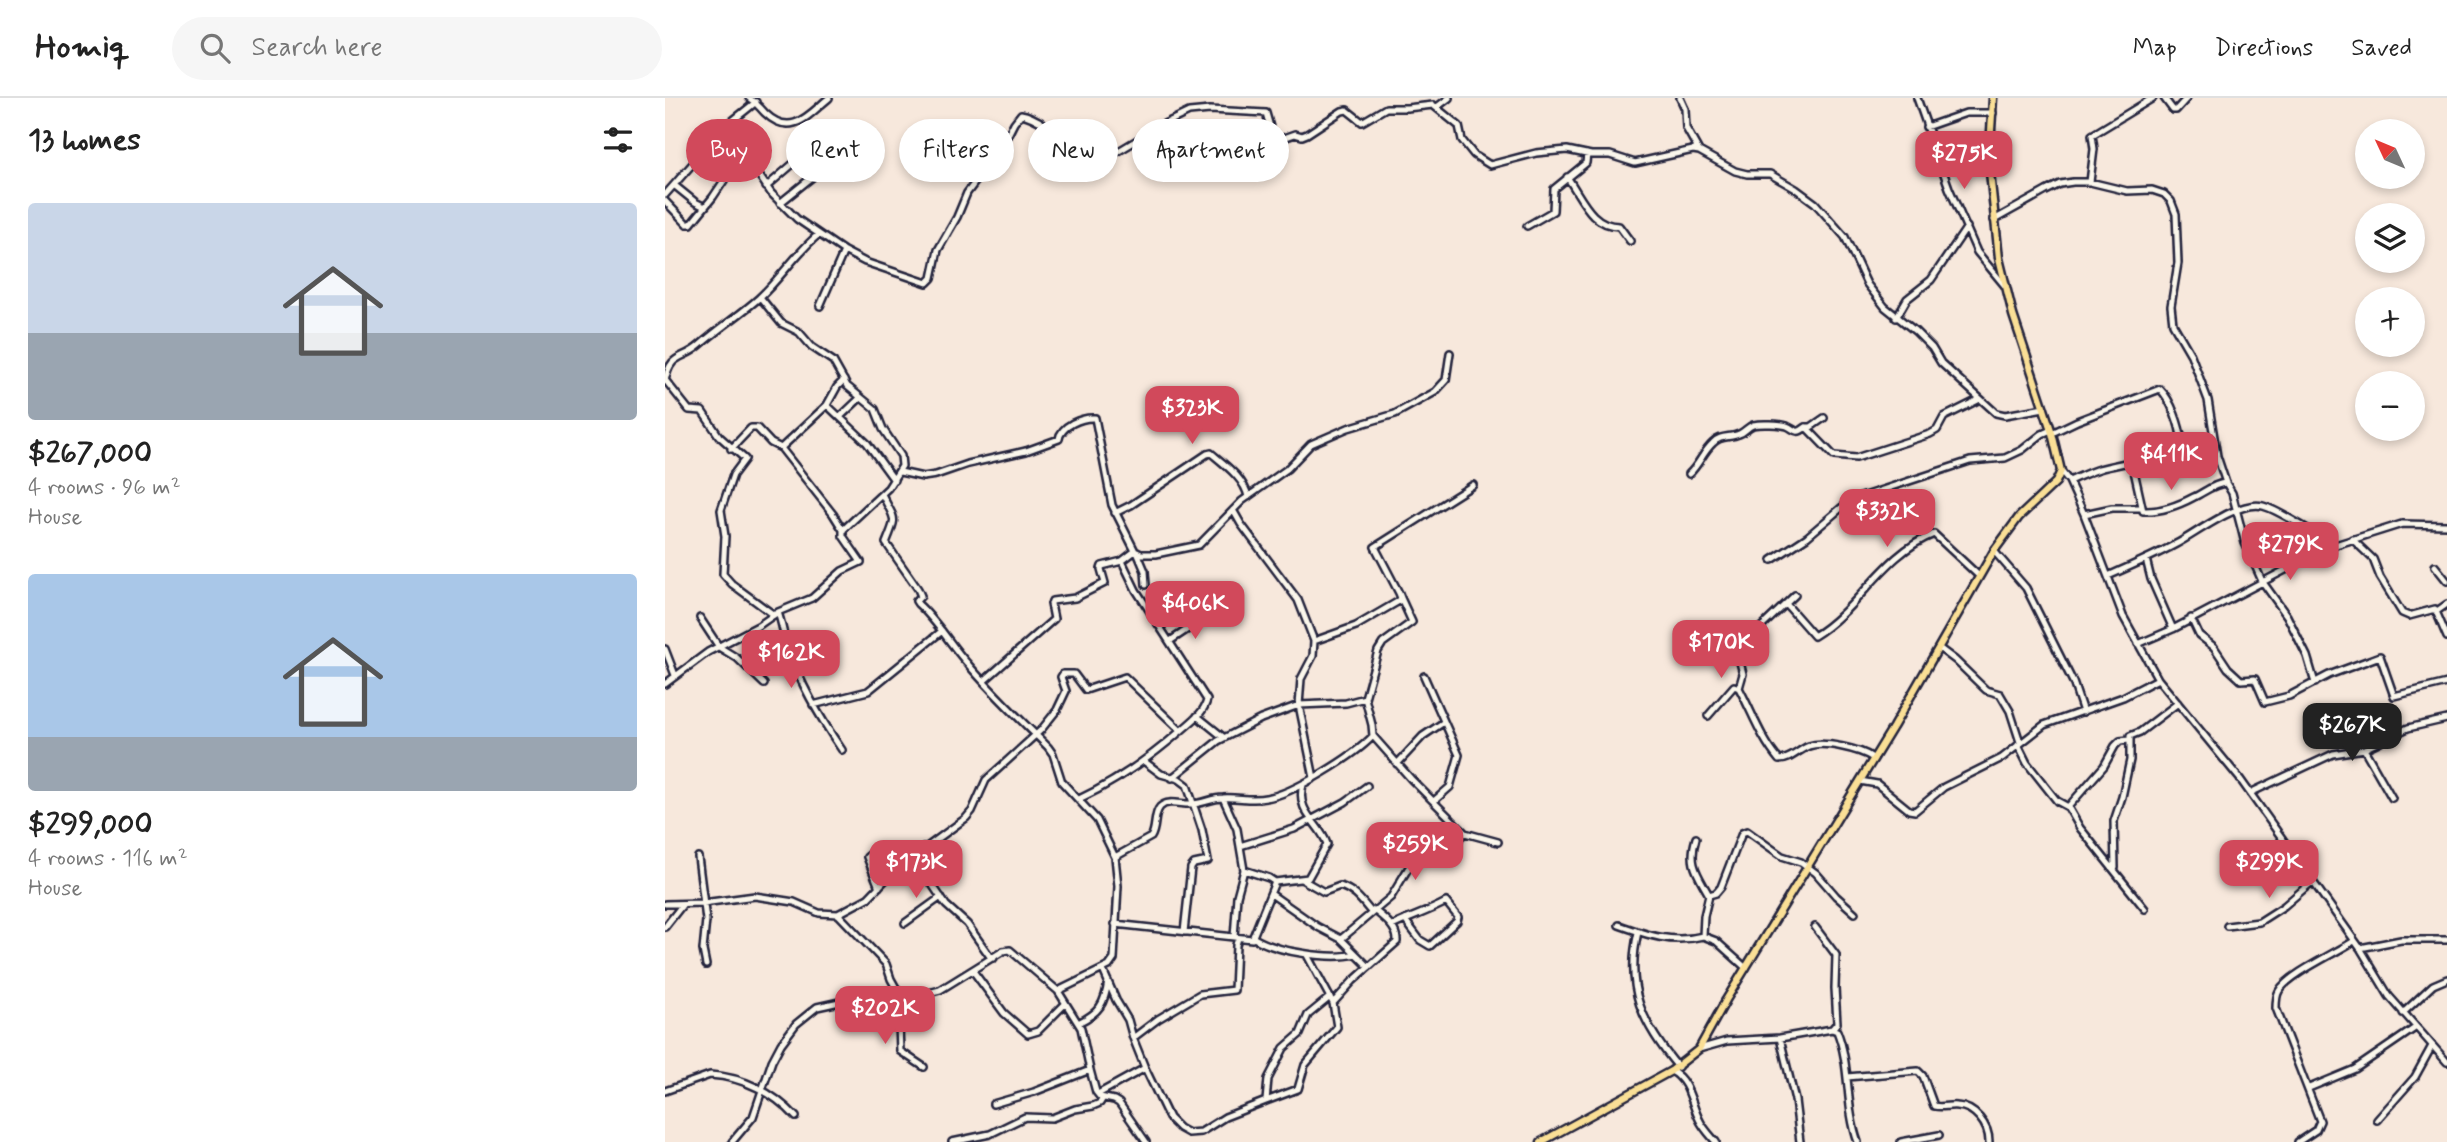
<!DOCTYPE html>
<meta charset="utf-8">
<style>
body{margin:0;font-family:Mynerve,sans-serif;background:#f6f6f6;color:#222;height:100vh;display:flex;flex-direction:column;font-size:26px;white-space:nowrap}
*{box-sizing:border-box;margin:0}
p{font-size:23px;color:#767676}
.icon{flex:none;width:38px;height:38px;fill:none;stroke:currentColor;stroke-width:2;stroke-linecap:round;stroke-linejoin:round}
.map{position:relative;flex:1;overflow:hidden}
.panel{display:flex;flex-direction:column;background:#fff;width:665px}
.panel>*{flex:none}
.hud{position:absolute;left:21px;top:21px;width:665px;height:63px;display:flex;gap:14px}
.needle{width:46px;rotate:314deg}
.buttons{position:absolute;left:1690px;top:21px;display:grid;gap:14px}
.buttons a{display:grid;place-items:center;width:70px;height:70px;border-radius:50%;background:#fff;box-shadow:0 4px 10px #0003;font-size:35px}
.price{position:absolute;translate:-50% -60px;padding:0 16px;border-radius:14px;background:#d1495b;color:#fff;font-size:23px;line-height:46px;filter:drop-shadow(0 2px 4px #0008)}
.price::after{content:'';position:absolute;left:50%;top:42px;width:21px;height:16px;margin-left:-10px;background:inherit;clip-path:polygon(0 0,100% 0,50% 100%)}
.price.active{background:#222;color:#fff}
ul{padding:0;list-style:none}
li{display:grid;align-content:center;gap:14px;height:371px;padding:0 28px}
li span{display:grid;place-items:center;height:217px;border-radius:7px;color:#555}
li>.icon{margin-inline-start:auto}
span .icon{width:126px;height:126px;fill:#fffc;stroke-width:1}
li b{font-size:30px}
h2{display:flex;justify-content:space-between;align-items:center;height:84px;padding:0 28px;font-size:30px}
.tag{padding:0 24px;border-radius:32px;background:#fff;box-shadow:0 4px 10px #0003;font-size:24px;line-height:63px}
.tag.active{background:#d1495b;color:#fff}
header{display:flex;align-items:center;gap:42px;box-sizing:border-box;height:98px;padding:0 35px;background:#fff;border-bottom:2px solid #e0e0e0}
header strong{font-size:33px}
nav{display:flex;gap:38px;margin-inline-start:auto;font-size:24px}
.search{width:490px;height:63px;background:#f6f6f6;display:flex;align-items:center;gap:18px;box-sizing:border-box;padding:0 24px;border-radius:38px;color:#767676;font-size:26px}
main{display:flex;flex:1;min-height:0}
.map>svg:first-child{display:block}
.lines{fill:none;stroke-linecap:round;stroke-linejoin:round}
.minor-casing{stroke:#22223b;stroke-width:10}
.major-casing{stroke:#22223b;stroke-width:11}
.minor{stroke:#fbf7ec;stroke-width:5}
.major{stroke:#fadf96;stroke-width:6}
</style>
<header>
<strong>Homiq</strong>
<div class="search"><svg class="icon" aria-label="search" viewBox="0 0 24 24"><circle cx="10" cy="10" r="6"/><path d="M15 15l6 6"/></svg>Search here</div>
<nav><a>Map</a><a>Directions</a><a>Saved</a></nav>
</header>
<main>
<section class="panel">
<h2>13 homes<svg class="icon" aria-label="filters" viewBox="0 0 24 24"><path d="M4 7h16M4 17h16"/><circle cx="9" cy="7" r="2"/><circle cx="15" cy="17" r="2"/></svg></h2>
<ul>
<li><span style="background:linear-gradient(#c9d6e8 60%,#9aa5b1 0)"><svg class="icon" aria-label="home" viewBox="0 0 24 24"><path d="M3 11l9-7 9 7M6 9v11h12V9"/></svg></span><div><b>$267,000</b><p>4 rooms · 96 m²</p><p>House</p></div></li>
<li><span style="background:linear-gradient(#a9c7e8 75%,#9aa5b1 0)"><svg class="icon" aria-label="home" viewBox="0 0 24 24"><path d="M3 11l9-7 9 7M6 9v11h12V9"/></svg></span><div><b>$299,000</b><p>4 rooms · 116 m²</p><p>House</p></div></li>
</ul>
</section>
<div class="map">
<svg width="1782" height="1044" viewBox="0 0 1782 1044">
<rect width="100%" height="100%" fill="#f7e8dc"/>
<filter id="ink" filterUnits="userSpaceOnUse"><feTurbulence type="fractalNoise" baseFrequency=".0143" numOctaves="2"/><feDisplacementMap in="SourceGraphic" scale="14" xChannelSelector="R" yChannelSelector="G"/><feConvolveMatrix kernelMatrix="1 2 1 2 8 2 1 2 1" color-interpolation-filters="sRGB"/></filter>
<g filter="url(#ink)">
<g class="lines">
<g class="minor-casing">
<path id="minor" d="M84,0C92,5 94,9 100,15C127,41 145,15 164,0
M1015,0L1020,11L1021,30L1034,53
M1252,0L1284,90L1312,154L1340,188
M1499,0L1508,12H1511L1522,0
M91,4L61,28L106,95L132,121L179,153L200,164L262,185L267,180L273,152L292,119L302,95L338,47L349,25L356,16C370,18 395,36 405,46C413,53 418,61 427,65L437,63L499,26L524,14L545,12L601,15L607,36L616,41L630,36L637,38L642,36L677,13L682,12L697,24L721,10H742L768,7L794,28L797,42L809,57L825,67L871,55L902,52L926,57H945L970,65L1028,52L1034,53L1070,73L1082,76H1105L1131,91L1150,105L1180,139L1202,186L1220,209L1250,233L1267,250L1276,265L1331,315L1340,317L1379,310
M772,9L784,0
M1261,29L1301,15H1328
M902,79C917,100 926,128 954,128L965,143
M1425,84L1429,51L1427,37L1488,0
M9,87L30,104L40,109
M101,89L136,59
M0,97L61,28
M0,103L22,126H26L48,99L78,54
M115,105L161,68
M1329,122L1381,93L1395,86L1408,84H1425L1462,93L1487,92L1499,96L1506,103L1511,116L1513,165L1506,208L1508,226L1526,257L1543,302L1552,358L1561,385L1567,395L1580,445L1597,483L1622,518L1642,558L1650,585
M862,128L888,113L889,91L921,65L922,56
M155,208L179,153
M1231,220L1242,201L1266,182L1302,129
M0,283C6,254 17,263 35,247C54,230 75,217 94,200C116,180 131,155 154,136
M1,283L24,312L37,313L54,338L80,361L68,377L56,412L60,438L58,476L67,486L109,517
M162,307L202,345L229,382
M175,319L195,300
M1141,329L1169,358L1191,360L1265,336L1272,332L1279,319L1315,301
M1387,335L1412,323L1495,291C1507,303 1515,328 1517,344C1506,359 1453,365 1434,371C1424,374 1414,379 1404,383
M116,350L162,307L172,289L179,282
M66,351L86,330H92L106,345L116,350L168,416L178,432
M1467,364L1478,413C1495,414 1514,407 1529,399C1540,394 1548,386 1561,385
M1396,373L1404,383L1419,416L1458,518L1493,581L1575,681L1695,850L1724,898L1782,964
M235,374L258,379L271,377L303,366L361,353L394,341C396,328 416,319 430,320L447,407L470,453
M1024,376C1034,367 1038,354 1048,345C1055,337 1065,340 1074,336C1080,334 1082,329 1088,327C1095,325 1116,326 1122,328C1131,332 1131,337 1141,329H1146L1159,320
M217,396C230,424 233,416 221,445L253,491L256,498L251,503L253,506C272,523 285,546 302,565C327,595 356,622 383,649L388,656L397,684L432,722L450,759
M568,412L576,426L633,502L649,543L648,558L636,581L634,607L649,680
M450,415L466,407L542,356L546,355C559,366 580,381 583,399
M1419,416L1447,410H1477
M1687,441L1708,461L1715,479L1737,515L1744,518L1770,511L1782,539
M1329,453L1361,490L1408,584L1418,614
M472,454L480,473L481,487
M1481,461L1486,481L1508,531
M1107,462L1142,439L1176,410L1196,399L1305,363L1340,360L1357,352L1377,336L1386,332
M1770,468L1782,483
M1443,478C1466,468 1489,458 1511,446C1532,435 1574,402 1598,408C1611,411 1646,433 1659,441L1664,449
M1130,497L1072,552L1078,576L1074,590C1087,614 1096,641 1114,662C1126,662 1133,652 1144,648C1159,643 1195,651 1208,660
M736,500L747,524L718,545L713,553L700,600L707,627L708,638L746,681L800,735
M1121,506L1149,538C1194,511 1218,456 1269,436L1314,478
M1772,513L1782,506
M113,514C117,526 119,539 123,551C136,587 155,620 177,652
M35,520L54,549L72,560L99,586
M1526,520L1534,537L1549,549L1563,570L1576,582L1590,581L1600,604L1624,598L1664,577L1715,558L1729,598L1782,585
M505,543L541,519
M649,543L691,528L734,503L736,500L734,495L710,449L808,387
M1473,546L1508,531L1664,449L1737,426L1782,427
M1274,550L1290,562L1321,592L1335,596L1345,613L1355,644
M0,551L10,577
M759,578L794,657L785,689L769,703
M319,583L389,521L386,506L387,503L410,500L440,485L436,471L437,468L457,463L470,453L476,456H491L534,447L577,403L622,371L646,346L683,330L730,316L770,294L781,282L785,255
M0,586L43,554L93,528L113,514L147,500L177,473L196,464L178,438V432L223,390L237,368L236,358L218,331L210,311L182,288L168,263L147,249L134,234L116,225L95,199
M148,607L203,593L277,533
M532,618L558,639
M1043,618L1069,588L1074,590
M1353,647L1362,665L1392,703L1403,709L1415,730L1480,811
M1699,651L1727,700
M480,664L496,676L514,681L522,687L537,732L543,763L529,766L526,770L519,834
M732,666L758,638L779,624
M507,680L553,643L596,621L634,607L681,605L700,600
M1195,683L1212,686L1244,712L1250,713L1279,689L1337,660L1379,627L1458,599L1493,581
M1585,695L1668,656L1699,651L1743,630L1782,621
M558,700L572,731L579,772L572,798L569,839
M414,701C453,683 486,659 518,631C527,623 539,615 542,602L471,492L457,463
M1403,709L1439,668L1450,648L1455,643L1464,642
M1031,740C1023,766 1032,775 1044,797L1039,818L1038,838L1051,843L1081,870
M575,748L629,731L680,704L702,688
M260,749L270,764L260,772V776L281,807L302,826L324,857L329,860
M213,750L202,759L214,789
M33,759L41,822L38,852L41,867
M1450,770L1449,723L1457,699L1465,662V638L1475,634L1513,605
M579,772L604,780L610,784
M636,781L659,794L675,788C690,793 696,802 706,814
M606,796L653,829L676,841L704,869
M1044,797L1051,795L1056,789L1077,735L1082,733L1117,758L1136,764L1151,775L1171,798L1190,815
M0,806L38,805L90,798L129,804L154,815L173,816L203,800L228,774L301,720L307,713L321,682L376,632L392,612L401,593L396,579L398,576H409L421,592L460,579L516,633
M173,816L221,866L226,881L236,899
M240,825L276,799
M450,826L587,841L610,784L643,780L662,746C655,725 630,714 638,687
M954,827C982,837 1008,846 1038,838
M727,828C745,819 763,814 781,804L793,819L792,823L765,848L755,842L740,822
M1562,828L1594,824L1619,808L1648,783
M0,829L18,806
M1150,829L1171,857L1170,890L1172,925L1167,931
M973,834C960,890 977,926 1013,969
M589,840C612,854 665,862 691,856
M676,841L726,799L744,769L755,763L788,755L795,739L800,735L833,744
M1695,850L1736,842H1782
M438,872L451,902L463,922L468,940
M308,873L339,915L363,936L373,933L400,906
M393,893L444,868L449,861L453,788L450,759L486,739C492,730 488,717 495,709C503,701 517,707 527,706C537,706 547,700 558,700C573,699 587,703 601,700C628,696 689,658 708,638
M233,901L235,953L259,969
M668,905L688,883L732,844C733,830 719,820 709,812
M1738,915L1768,887L1782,881
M413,925C434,915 440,906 443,883
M1115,940L1130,1002L1135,1044
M1034,951L1062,943L1115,940L1167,931L1172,933C1186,968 1180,1009 1193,1044
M480,970L504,1020L514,1030L523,1035L536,1034L560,1019L601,1003L603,981L619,950L635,936L643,917L665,899
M1006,973C1024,982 1026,1005 1034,1021C1038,1030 1045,1037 1051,1044
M1182,979L1253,973L1258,978L1269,1008C1277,1010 1284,1007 1292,1008C1310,1009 1324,1027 1324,1044
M1644,990L1690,971L1750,930
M0,993L45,977C79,979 109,995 131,1019
M433,996L480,970L468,940L493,921L535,896L569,892L571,847L573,840
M601,1003L633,991L640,967L672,929L668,905L642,857
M328,1006L369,994L425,972
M1712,1022L1750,979L1767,948
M67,1044L88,1019L107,963L116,946L131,926L152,909L188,901H241L275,892L338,853L345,852L393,893L416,930L425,972L431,994L435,999L449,1002L454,1005L481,1044
M287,1044L325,1036L360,1019L387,1020L410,1011L428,1008L435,1005L438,1000
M1236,1044L1274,1037
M1633,1044L1651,1032L1655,1023L1611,910C1611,904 1611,898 1614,893C1624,876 1671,855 1689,843"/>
</g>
<g class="major-casing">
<path id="major" d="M876,1044L1006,973L1034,951L1061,902L1228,629L1329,453L1354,419L1391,384L1396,373L1387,335L1348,217L1334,160L1324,65L1328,0"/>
</g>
<use href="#minor" class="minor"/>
<use href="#major" class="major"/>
</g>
</g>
</svg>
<div class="buttons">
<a><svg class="needle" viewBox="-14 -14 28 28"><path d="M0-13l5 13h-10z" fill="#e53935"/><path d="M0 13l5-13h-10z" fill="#767676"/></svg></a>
<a><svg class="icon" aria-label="layers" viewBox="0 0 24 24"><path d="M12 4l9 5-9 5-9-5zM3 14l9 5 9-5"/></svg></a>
<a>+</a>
<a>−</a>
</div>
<b class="price" style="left:1299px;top:93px">$275K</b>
<b class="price" style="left:527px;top:348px">$323K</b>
<b class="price" style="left:1506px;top:394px">$411K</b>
<b class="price" style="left:1222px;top:451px">$332K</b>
<b class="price" style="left:1625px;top:484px">$279K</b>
<b class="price" style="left:530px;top:543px">$406K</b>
<b class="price" style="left:1056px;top:582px">$170K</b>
<b class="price" style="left:126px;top:592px">$162K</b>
<b class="price active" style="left:1687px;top:665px">$267K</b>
<b class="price" style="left:750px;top:784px">$259K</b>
<b class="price" style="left:251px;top:802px">$173K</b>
<b class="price" style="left:1604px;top:802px">$299K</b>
<b class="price" style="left:220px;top:948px">$202K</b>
<div class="hud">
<a class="tag active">Buy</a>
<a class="tag">Rent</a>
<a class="tag">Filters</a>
<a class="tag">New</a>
<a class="tag">Apartment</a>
</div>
</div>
</main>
